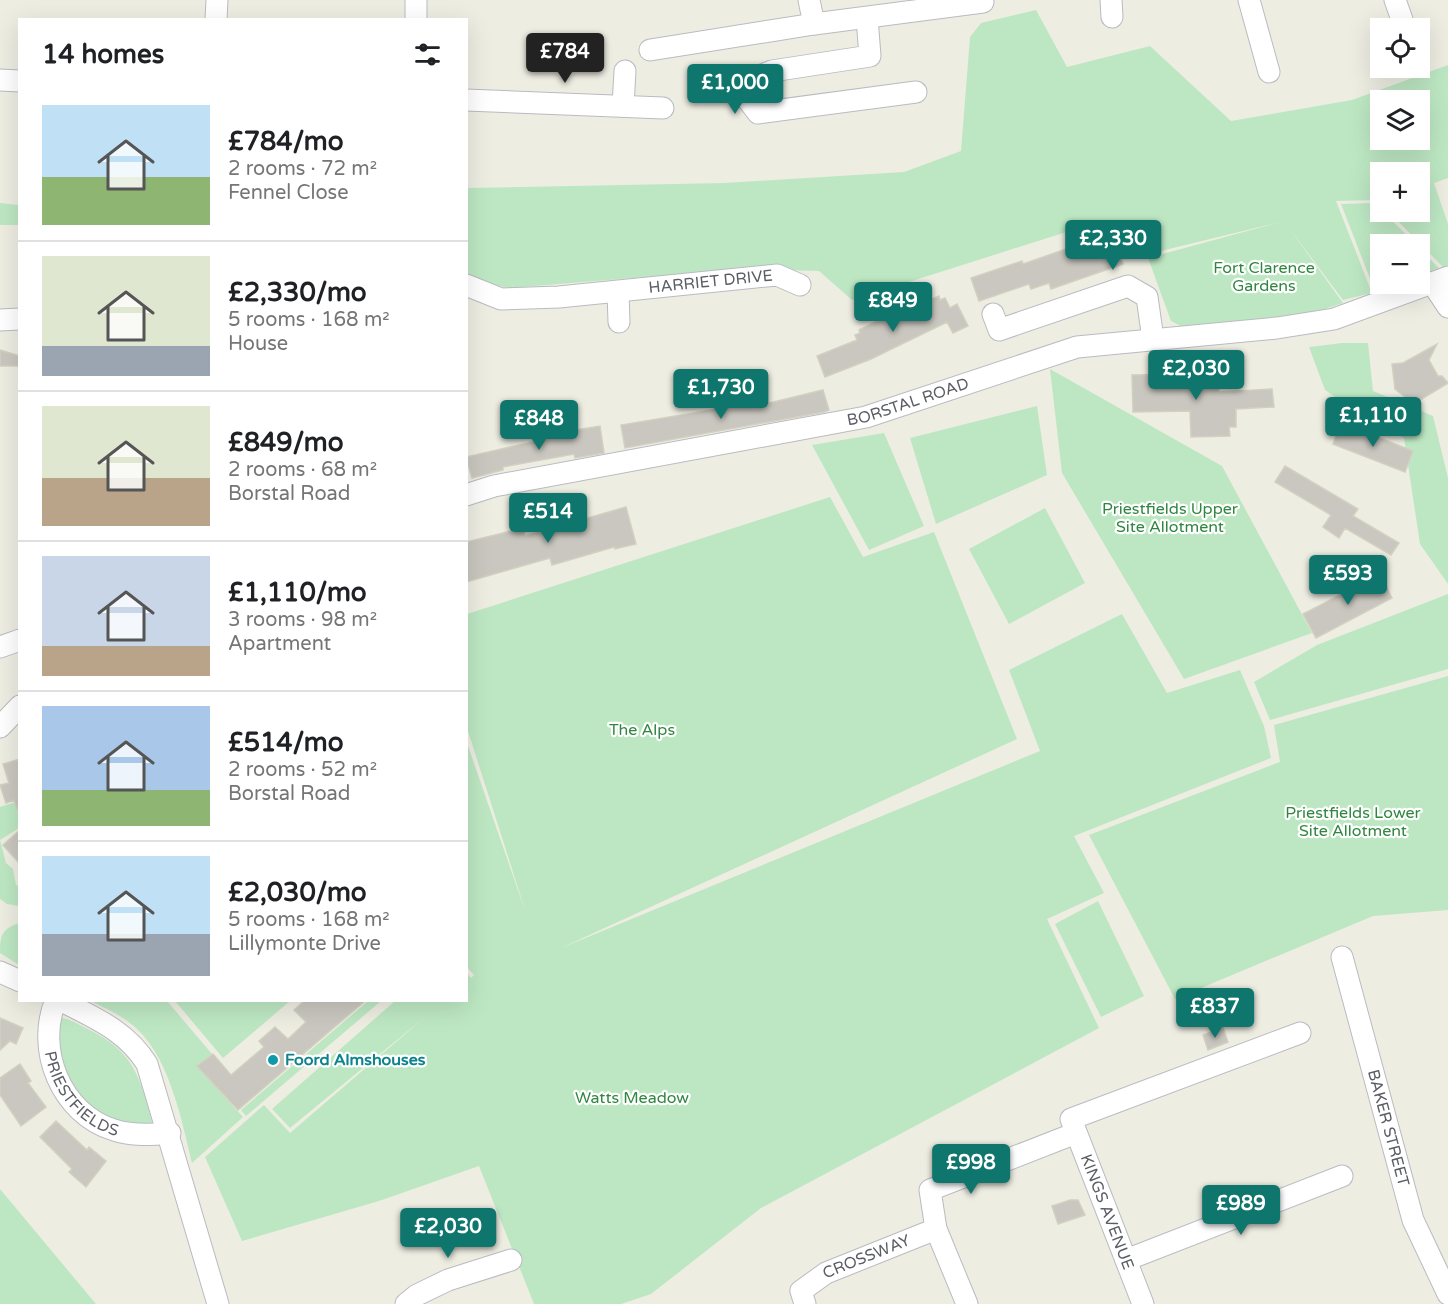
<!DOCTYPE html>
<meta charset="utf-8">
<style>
body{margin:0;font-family:"Varela Round",sans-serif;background:#f6f6f6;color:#202124;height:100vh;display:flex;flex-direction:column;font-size:22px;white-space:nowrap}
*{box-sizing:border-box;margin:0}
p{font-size:20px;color:#757577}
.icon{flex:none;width:33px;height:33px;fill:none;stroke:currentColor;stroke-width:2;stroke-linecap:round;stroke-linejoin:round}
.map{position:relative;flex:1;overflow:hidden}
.panel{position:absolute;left:18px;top:18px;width:450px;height:984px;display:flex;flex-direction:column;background:#fff;border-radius:0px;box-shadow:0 6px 24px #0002}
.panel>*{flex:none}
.controls{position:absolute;left:1370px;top:18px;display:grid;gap:12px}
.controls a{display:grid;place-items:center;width:60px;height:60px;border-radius:0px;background:#fff;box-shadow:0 6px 24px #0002;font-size:30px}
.price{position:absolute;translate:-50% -51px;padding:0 14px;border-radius:6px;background:#0f766e;color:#fff;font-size:20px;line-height:39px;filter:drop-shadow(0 2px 3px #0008)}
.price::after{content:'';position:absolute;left:50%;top:36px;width:18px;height:14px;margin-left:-9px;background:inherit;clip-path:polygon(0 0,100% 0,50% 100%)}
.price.on{background:#222;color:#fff}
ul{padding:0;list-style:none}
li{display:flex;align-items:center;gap:18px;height:150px;padding:0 24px}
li+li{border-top:2px solid #e0e0e0}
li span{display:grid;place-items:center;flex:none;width:168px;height:120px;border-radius:0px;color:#555}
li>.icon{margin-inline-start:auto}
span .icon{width:72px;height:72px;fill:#fffc;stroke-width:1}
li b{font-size:26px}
h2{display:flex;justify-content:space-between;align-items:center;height:72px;padding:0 24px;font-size:26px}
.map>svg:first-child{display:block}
.green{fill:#bde7c3;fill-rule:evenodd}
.building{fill:#c9c7bf;stroke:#d3d0c0;stroke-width:1.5}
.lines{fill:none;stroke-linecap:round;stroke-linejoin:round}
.minor-casing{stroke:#babbc2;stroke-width:23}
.minor{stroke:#fff;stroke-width:21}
.culture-dot{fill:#0f9aa8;stroke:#fff;stroke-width:2}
.labels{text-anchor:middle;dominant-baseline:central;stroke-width:4.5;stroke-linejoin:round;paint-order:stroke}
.park-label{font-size:16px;fill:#308640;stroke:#fff}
.street-label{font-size:16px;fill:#5b5d64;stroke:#fff}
.culture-label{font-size:16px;font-weight:bold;fill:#0d838f;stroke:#fff;text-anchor:start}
</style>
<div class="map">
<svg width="1448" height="1304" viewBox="0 0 1448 1304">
<rect width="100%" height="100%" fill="#eeede2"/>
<path class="green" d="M1036,10L1067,67L1150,46L1231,121L1352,100L1448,65V178L1434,183L1448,224V265L1443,267L1389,212H1419V172H1380V202L1377,200L1336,201L1372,293L1343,300L1289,228L1343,303L1279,324L1183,327L1171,321L1148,258L1284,221L1144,255L1098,222L852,300L819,271L746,269L509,288L467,279V188L725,183L904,172L961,151L970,37L981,23ZM1380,100H1419V140H1380Z
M0,203L19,205V225H0Z
M1375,203L1380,212H1383L1416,244H1380V284H1392L1374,289L1341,204Z
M1419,248L1439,268L1419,275Z
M1342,343H1368L1373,391L1433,416L1448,478V584L1420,544L1404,438L1354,410L1325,390L1309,347Z
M1050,369L1222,466L1312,633L1184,679L1062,473Z
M1037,406L1047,475L936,524L910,438Z
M884,433L924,526L869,550L812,445Z
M830,497L863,557L934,532L1017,739L561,948L1040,751L1009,670L1122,614L1167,693L1240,670L1264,726L1271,758L1074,836L1104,893L1047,919L1099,1028L761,1208L651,1294L621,1304H534L479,1166L379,1201L242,1241L205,1157L264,1105L290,1133L425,1017L290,1128L272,1109L395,1001L466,1000L467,973L471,978L474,975L466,966L467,743L526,913L467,728V614Z
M1045,508L1085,583L1009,624L969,549Z
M1448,594V669L1270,720L1254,682L1317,645Z
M1448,676V910L1373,916L1175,999L1089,835L1280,762L1274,725Z
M19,801V828L0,840L6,863L13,869L16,885L19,886V906L7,904L0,899V807Z
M1098,901L1144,996L1101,1017L1055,924Z
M19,923H20L19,965L0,953C0,935 2,929 19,923Z
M91,1001H167L212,1054L197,1066L243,1117L192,1163C182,1122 170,1060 138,1030C125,1017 107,1009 91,1001Z
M175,1001H290L223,1058Z
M368,1001H381L246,1116L241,1110Z
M57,1018C68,1017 77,1024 88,1029C133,1051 140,1076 152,1122L151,1129L99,1117L63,1080Z
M0,1189L96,1304H0Z"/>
<path class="building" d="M1112,233L1123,264L1051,289L1049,283L1031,289L1029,284L979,301L971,278L1022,261L1023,264Z
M930,295L932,299L939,296L940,300L945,298L950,308L957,304L968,326L953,333L947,322L871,359L825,377L817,356L857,340L855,335L860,333L859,330Z
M1437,344L1429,360L1438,376H1442L1448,383L1420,400L1418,407L1395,389L1392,364L1403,363Z
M0,350L20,356V366H0Z
M1193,374V382L1218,381L1219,392L1272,389L1274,407L1236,409V427H1229L1230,436L1191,437L1190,411L1133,412L1132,375Z
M823,390L829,410L824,412L625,448L621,425L752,403L753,407Z
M1341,423L1413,451L1405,472L1333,444Z
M600,426L604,453L575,458L574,454L503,467V470L472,478L466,457L546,439V437L570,431Z
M1285,466L1358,509L1353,516L1399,543L1391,555L1345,528L1339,538L1323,527L1331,515L1275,482Z
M626,507L636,544L615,549L614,547L552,565L550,558L466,582V542L523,528L525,536Z
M1380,574L1392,598L1316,638L1303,614Z
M20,759V808L17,809L14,800L6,803L0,785L9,783L3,764Z
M20,830V864L3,845Z
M305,1000H366L238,1110L197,1066L213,1054L231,1075L264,1047L259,1041L275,1027L288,1039L306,1022L294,1010Z
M0,1018L23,1028L16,1044L10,1041L0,1050Z
M1223,1028L1228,1042L1208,1050L1203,1035Z
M20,1064L31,1081L28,1083L46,1107L21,1126L0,1095V1078Z
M56,1121L87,1150L89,1147L106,1161L86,1187L69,1172L72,1169L40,1137Z
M1070,1200H1078L1085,1215L1058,1224L1052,1206Z"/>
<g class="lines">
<g class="minor-casing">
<g id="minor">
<path d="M809,0L814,24"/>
<path d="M1111,0L1112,17"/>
<path d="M1249,0L1269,72"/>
<path d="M1395,0L1405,28"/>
<path d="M867,18L870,56L772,71L750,80L745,96L758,113L916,92"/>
<path d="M216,20L217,0"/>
<path d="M416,20V0"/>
<path d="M650,50L814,24L983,2"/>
<path d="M0,80L20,81"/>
<path d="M466,100L663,108"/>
<path d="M623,106L625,71"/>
<path d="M1432,283L1448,307"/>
<path id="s1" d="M466,285L501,299L559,297L777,275L800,285"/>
<path d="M618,293L619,322"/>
<path d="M993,314L999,330L1128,286L1147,297L1153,339"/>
<path d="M0,320L20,319"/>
<path id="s2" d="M466,495L494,486L866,417L1077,347L1277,328L1334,319L1448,277"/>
<path d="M0,647L20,640"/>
<path d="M0,727L20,706"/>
<path id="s3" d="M1342,957L1413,1220L1448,1294"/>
<path d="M0,972L20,981"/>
<path id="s4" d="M56,1000C35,1049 61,1114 114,1130C132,1136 151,1135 170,1133"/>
<path d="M60,1000C94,1018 126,1030 147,1064L218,1304"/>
<path d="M1126,1260L1342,1176"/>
<path d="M406,1304L417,1295L448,1280L511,1260"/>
<path id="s5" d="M805,1304L801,1291L826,1273L936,1229"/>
<path d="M967,1304L936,1229L930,1190L1076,1133"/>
<path d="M1143,1304L1071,1119L1300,1033"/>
</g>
</g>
<use href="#minor" class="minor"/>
</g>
<circle class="culture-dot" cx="273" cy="1060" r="6"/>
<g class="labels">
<g class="park-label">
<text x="1264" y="268">Fort Clarence<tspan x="1264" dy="18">Gardens</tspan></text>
<text x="1170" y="509">Priestfields Upper<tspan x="1170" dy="18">Site Allotment</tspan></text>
<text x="642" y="730">The Alps</text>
<text x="1353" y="813">Priestfields Lower<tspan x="1353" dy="18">Site Allotment</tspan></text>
<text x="632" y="1098">Watts Meadow</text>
</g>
<g class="street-label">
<text stroke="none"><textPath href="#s1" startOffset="248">HARRIET DRIVE</textPath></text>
<text stroke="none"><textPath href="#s2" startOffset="452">BORSTAL ROAD</textPath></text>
<text stroke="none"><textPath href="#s4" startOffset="108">PRIESTFIELDS</textPath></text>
<text stroke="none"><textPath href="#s3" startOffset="177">BAKER STREET</textPath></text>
<text transform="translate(1107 1212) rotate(69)">KINGS AVENUE</text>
<text stroke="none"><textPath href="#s5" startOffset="88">CROSSWAY</textPath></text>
</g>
<g class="culture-label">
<text x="285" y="1060">Foord Almshouses</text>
</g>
</g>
</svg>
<div class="controls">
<a><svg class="icon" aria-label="locate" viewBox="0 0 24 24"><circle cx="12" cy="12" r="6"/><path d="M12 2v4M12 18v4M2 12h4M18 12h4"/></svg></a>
<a><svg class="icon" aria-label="layers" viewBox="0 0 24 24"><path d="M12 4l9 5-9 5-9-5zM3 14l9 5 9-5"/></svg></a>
<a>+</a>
<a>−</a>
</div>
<b class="price on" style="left:565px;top:84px">£784</b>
<b class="price" style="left:735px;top:115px">£1,000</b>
<b class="price" style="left:1113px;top:271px">£2,330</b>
<b class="price" style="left:893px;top:333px">£849</b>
<b class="price" style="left:1196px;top:401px">£2,030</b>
<b class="price" style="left:721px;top:420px">£1,730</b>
<b class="price" style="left:1373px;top:448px">£1,110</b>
<b class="price" style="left:539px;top:451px">£848</b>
<b class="price" style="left:548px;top:544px">£514</b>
<b class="price" style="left:1348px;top:606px">£593</b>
<b class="price" style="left:1215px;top:1039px">£837</b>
<b class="price" style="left:971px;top:1195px">£998</b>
<b class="price" style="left:1241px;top:1236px">£989</b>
<b class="price" style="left:448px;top:1259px">£2,030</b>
<section class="panel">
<h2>14 homes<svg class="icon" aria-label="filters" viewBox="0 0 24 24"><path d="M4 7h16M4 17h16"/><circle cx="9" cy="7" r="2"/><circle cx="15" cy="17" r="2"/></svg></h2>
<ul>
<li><span style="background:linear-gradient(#bfe0f5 60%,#8fb573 0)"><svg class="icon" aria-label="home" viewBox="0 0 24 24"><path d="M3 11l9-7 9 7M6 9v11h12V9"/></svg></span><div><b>£784/mo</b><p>2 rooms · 72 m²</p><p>Fennel Close</p></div></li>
<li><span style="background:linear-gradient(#dfe7d0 75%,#9aa5b1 0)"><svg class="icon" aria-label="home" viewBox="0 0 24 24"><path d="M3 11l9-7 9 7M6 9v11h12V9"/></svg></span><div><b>£2,330/mo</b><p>5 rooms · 168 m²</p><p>House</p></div></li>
<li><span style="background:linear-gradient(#dfe7d0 60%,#b9a48a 0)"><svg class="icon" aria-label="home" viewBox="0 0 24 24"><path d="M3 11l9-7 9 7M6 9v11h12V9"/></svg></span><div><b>£849/mo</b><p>2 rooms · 68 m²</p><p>Borstal Road</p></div></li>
<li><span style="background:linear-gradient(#c9d6e8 75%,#b9a48a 0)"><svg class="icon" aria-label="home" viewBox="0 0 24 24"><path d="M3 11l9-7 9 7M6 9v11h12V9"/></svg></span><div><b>£1,110/mo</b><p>3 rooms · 98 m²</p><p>Apartment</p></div></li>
<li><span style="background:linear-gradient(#a9c7e8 70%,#8fb573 0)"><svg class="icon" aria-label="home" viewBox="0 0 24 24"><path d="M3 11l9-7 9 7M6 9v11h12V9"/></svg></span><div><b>£514/mo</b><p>2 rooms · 52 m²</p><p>Borstal Road</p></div></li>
<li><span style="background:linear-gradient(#bfe0f5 65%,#9aa5b1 0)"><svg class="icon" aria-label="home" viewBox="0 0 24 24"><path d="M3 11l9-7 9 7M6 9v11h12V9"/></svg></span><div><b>£2,030/mo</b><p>5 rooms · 168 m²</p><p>Lillymonte Drive</p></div></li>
</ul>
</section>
</div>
